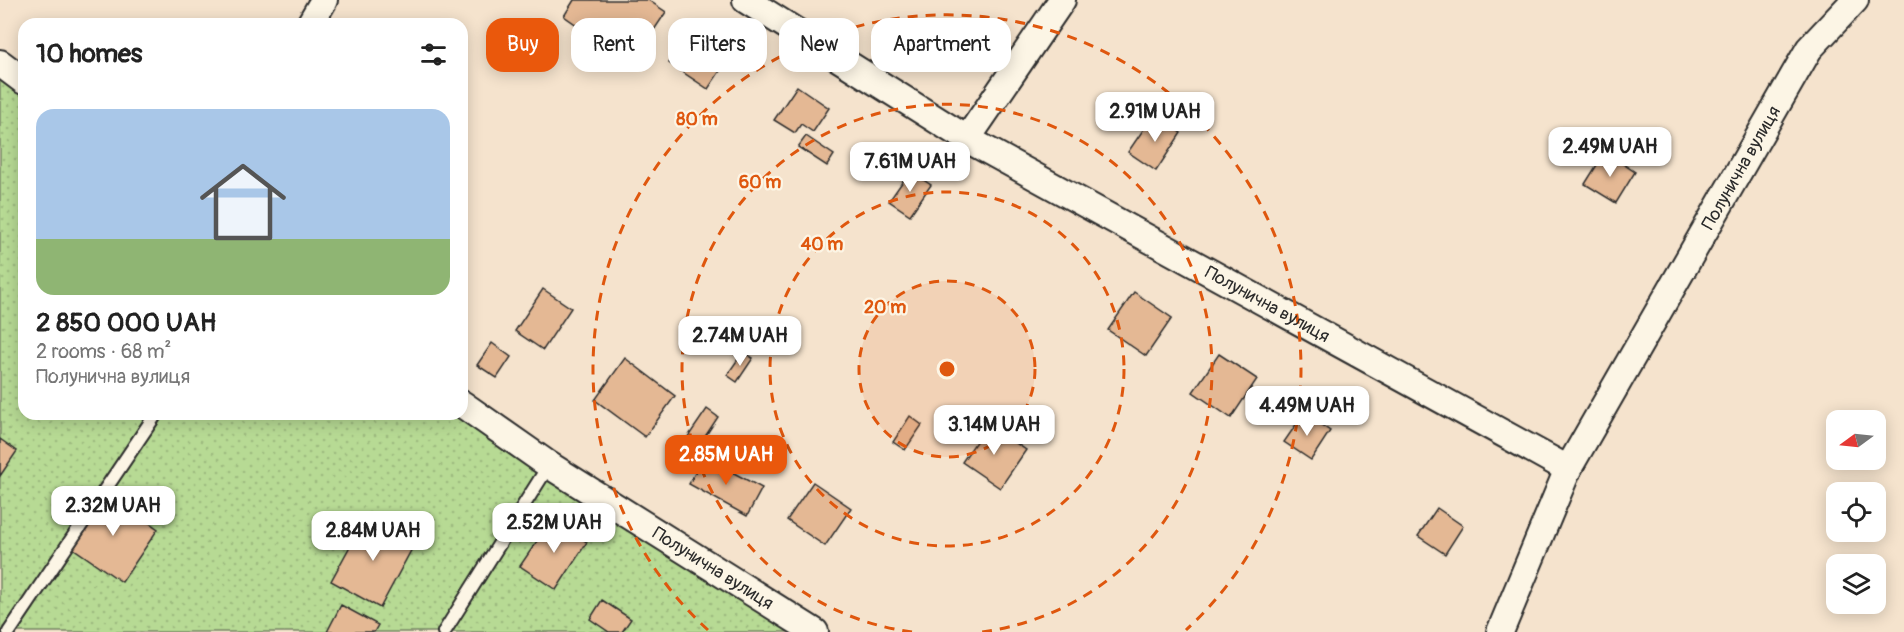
<!DOCTYPE html>
<meta charset="utf-8">
<style>
body{margin:0;font-family:Pangolin,sans-serif;background:#f6f6f6;color:#222;height:100vh;display:flex;flex-direction:column;font-size:22px;white-space:nowrap}
*{box-sizing:border-box;margin:0}
p{font-size:20px;color:#767676}
.icon{flex:none;width:33px;height:33px;fill:none;stroke:currentColor;stroke-width:2;stroke-linecap:round;stroke-linejoin:round}
.map{position:relative;flex:1;overflow:hidden}
.sheet{position:absolute;left:18px;top:18px;width:450px;height:402px;display:flex;flex-direction:column;background:#fff;border-radius:18px;box-shadow:0 3px 15px #0003}
.sheet>*{flex:none}
.banner{position:absolute;left:486px;top:18px;width:570px;height:54px;display:flex;gap:12px}
.needle{width:39px;rotate:255deg}
.buttons{position:absolute;left:1826px;top:410px;display:grid;gap:12px}
.buttons a{display:grid;place-items:center;width:60px;height:60px;border-radius:12px;background:#fff;box-shadow:0 3px 15px #0003;font-size:30px}
.price{position:absolute;translate:-50% -51px;padding:0 14px;border-radius:12px;background:#fff;color:#222;font-size:20px;line-height:39px;filter:drop-shadow(0 2px 3px #0008)}
.price::after{content:'';position:absolute;left:50%;top:36px;width:18px;height:14px;margin-left:-9px;background:inherit;clip-path:polygon(0 0,100% 0,50% 100%)}
.price.current{background:#ea580c;color:#fff}
ul{padding:0;list-style:none}
li{display:grid;align-content:center;gap:12px;height:318px;padding:0 18px}
li span{display:grid;place-items:center;height:186px;border-radius:18px;color:#555}
li>.icon{margin-inline-start:auto}
span .icon{width:108px;height:108px;fill:#fffc;stroke-width:1}
li b{font-size:26px}
h2{display:flex;justify-content:space-between;align-items:center;height:72px;padding:0 18px;font-size:26px}
.tag{padding:0 21px;border-radius:18px;background:#fff;box-shadow:0 3px 15px #0003;font-size:21px;line-height:54px}
.tag.current{background:#ea580c;color:#fff}
.map>svg:first-child{display:block}
.park{fill:url(#park-dots);stroke:#718260;stroke-width:1.5}
.building{fill:#e4b894;stroke:#2b2b2b;stroke-width:1.5}
.lines{fill:none;stroke-linecap:round;stroke-linejoin:round}
.lane-casing{stroke:#2b2b2b;stroke-width:16}
.street-casing{stroke:#2b2b2b;stroke-width:30}
.lane{stroke:#fcf5e5;stroke-width:12}
.street{stroke:#fcf5e5;stroke-width:26}
.ring{fill:none;stroke:#df570e;stroke-width:3;stroke-dasharray:10 8}
.labels{text-anchor:middle;dominant-baseline:central;stroke-width:4.5;stroke-linejoin:round;paint-order:stroke}
.street-label{font-size:18px;fill:#2b2b2b;stroke:#fcf5e5}
.centre{fill:#df570e;stroke:#fcf5e5;stroke-width:3}
.ring-label{font-size:18px;text-anchor:middle;font-weight:bold;fill:#df570e;stroke:#fcf5e5;stroke-width:4.5;stroke-linejoin:round;paint-order:stroke}
</style>
<div class="map">
<svg width="1904" height="632" viewBox="0 0 1904 632">
<defs>
<pattern id="park-dots" width="8" height="8" patternUnits="userSpaceOnUse" patternTransform="scale(1.5)"><rect width="8" height="8" fill="#b7da94"/><path d="M2 2h.1M6 6h.1" fill="none" stroke="#9ebb80" stroke-width="1.8" stroke-linecap="round"/></pattern>
</defs>
<rect width="100%" height="100%" fill="#f5e3cd"/>
<filter id="ink" filterUnits="userSpaceOnUse"><feTurbulence type="fractalNoise" baseFrequency=".0167" numOctaves="2"/><feDisplacementMap in="SourceGraphic" scale="12" xChannelSelector="R" yChannelSelector="G"/><feConvolveMatrix kernelMatrix="1 2 1 2 8 2 1 2 1" color-interpolation-filters="sRGB"/></filter>
<g filter="url(#ink)">
<path class="park" d="M0,78L24,95V414H462L814,632H0Z"/>
<path class="building" d="M574,0H648L666,12L644,45L616,26L604,44L564,16Z
M695,24L734,50L708,89L669,63Z
M797,86L829,108L813,132L801,124L795,133L774,120Z
M1154,114L1181,133L1156,171L1128,152Z
M806,136L834,155L827,166L798,147Z
M1605,152L1635,172L1616,203L1585,184Z
M910,171L931,185L910,215L889,201Z
M543,289L571,308L543,350L515,331Z
M1134,292L1172,318L1146,356L1108,330Z
M492,343L511,357L497,378L477,365Z
M743,352L753,358L737,382L727,375Z
M1219,354L1257,379L1231,418L1193,392Z
M625,358L675,396L645,437L595,400Z
M707,409L718,417L693,455L681,447Z
M1304,413L1330,431L1311,460L1284,442Z
M910,416L922,425L905,450L893,442Z
M988,424L1026,450L1000,488L962,462Z
M0,439L17,451L0,476Z
M704,457L762,488L747,516L689,484Z
M813,482L851,508L825,546L787,520Z
M104,491L158,529L122,582L67,544Z
M1437,508L1463,526L1445,554L1418,536Z
M366,517L415,543L380,608L331,581Z
M552,519L587,542L556,590L520,566Z
M602,600L631,619L622,632H609L590,619Z
M341,605L378,625L374,632H327Z"/>
<g class="lines">
<g class="lane-casing">
<path id="lane" d="M9,632L156,414
M444,632L549,465"/>
</g>
<g class="street-casing">
<g id="street">
<path id="s1" d="M746,0L967,139L1568,469"/>
<path d="M310,24L324,0"/>
<path d="M0,63L24,81"/>
<path d="M967,139L1062,0"/>
<path id="s2" d="M462,404L549,465L815,632"/>
<path id="s3" d="M1500,632L1568,469L1809,49L1855,0"/>
</g>
</g>
<use href="#lane" class="lane"/>
<use href="#street" class="street"/>
</g>
</g>
<circle cx="947" cy="369" r="88" fill="#df570e" fill-opacity=".12"/>
<g class="ring">
<circle cx="947" cy="369" r="88"/>
<circle cx="947" cy="369" r="177"/>
<path d="M912 632A265 265 0 1 1 982 632"/>
<path d="M708 630A354 354 0 1 1 1186 630"/>
</g>
<g class="labels">
<g class="street-label">
<text stroke="none"><textPath href="#s3" startOffset="524">Полунична вулиця</textPath></text>
<text stroke="none"><textPath href="#s1" startOffset="604">Полунична вулиця</textPath></text>
<text stroke="none"><textPath href="#s2" startOffset="300">Полунична вулиця</textPath></text>
</g>
</g>
<circle cx="947" cy="369" r="9" class="centre"/>
<g class="ring-label">
<text x="697" y="125">80 m</text>
<text x="760" y="188">60 m</text>
<text x="822" y="250">40 m</text>
<text x="885" y="313">20 m</text>
</g>
</svg>
<div class="buttons">
<a><svg class="needle" viewBox="-14 -14 28 28"><path d="M0-13l5 13h-10z" fill="#e53935"/><path d="M0 13l5-13h-10z" fill="#767676"/></svg></a>
<a><svg class="icon" aria-label="locate" viewBox="0 0 24 24"><circle cx="12" cy="12" r="6"/><path d="M12 2v4M12 18v4M2 12h4M18 12h4"/></svg></a>
<a><svg class="icon" aria-label="layers" viewBox="0 0 24 24"><path d="M12 4l9 5-9 5-9-5zM3 14l9 5 9-5"/></svg></a>
</div>
<b class="price" style="left:1155px;top:143px">2.91M UAH</b>
<b class="price" style="left:1610px;top:178px">2.49M UAH</b>
<b class="price" style="left:910px;top:193px">7.61M UAH</b>
<b class="price" style="left:740px;top:367px">2.74M UAH</b>
<b class="price" style="left:1307px;top:437px">4.49M UAH</b>
<b class="price" style="left:994px;top:456px">3.14M UAH</b>
<b class="price current" style="left:726px;top:486px">2.85M UAH</b>
<b class="price" style="left:113px;top:537px">2.32M UAH</b>
<b class="price" style="left:554px;top:554px">2.52M UAH</b>
<b class="price" style="left:373px;top:562px">2.84M UAH</b>
<div class="banner">
<a class="tag current">Buy</a>
<a class="tag">Rent</a>
<a class="tag">Filters</a>
<a class="tag">New</a>
<a class="tag">Apartment</a>
</div>
<section class="sheet">
<h2>10 homes<svg class="icon" aria-label="filters" viewBox="0 0 24 24"><path d="M4 7h16M4 17h16"/><circle cx="9" cy="7" r="2"/><circle cx="15" cy="17" r="2"/></svg></h2>
<ul>
<li><span style="background:linear-gradient(#a9c7e8 70%,#8fb573 0)"><svg class="icon" aria-label="home" viewBox="0 0 24 24"><path d="M3 11l9-7 9 7M6 9v11h12V9"/></svg></span><div><b>2 850 000 UAH</b><p>2 rooms · 68 m²</p><p>Полунична вулиця</p></div></li>
</ul>
</section>
</div>
